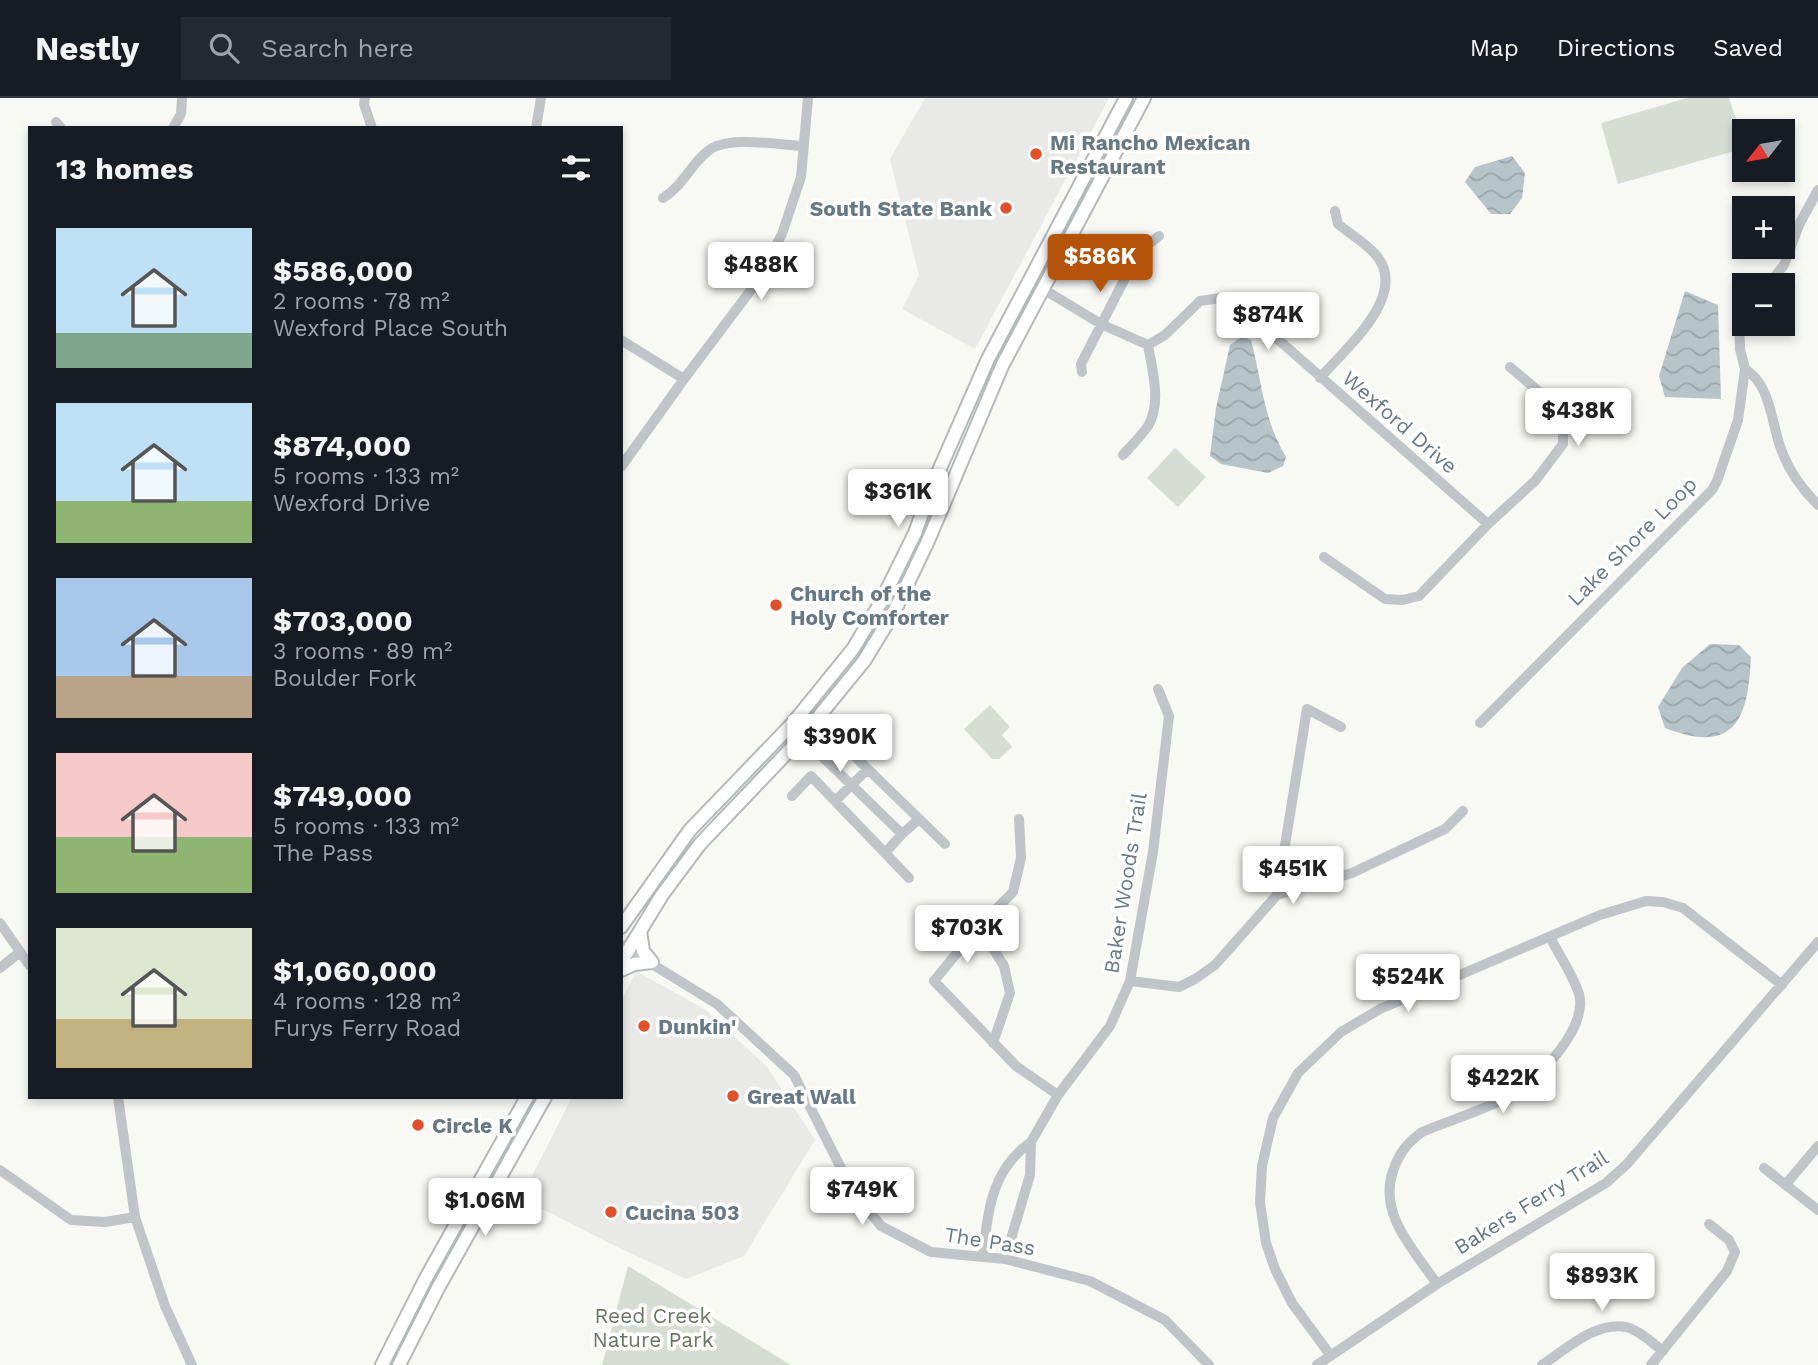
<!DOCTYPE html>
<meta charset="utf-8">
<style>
body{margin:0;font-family:"Work Sans",sans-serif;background:#242831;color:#f1f3f6;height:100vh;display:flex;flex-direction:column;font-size:26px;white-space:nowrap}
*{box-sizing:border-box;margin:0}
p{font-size:23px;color:#9ea1a6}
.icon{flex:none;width:38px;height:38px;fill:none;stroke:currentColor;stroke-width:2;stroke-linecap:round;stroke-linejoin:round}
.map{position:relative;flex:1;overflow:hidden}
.panel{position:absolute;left:28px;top:28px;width:595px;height:973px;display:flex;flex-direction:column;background:#171b24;border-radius:0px;box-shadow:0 4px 10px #0003}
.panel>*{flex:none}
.needle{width:46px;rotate:239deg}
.controls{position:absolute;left:1732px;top:21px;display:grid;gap:14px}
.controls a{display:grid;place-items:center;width:63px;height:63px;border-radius:0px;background:#171b24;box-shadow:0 4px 10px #0003;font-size:35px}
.price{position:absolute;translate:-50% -60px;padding:0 16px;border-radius:7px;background:#fff;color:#222;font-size:23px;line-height:46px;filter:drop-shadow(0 2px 4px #0008)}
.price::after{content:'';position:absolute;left:50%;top:42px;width:21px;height:16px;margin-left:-10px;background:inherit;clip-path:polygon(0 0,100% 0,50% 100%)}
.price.active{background:#b45309;color:#fff}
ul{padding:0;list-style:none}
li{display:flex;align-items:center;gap:21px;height:175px;padding:0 28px}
li span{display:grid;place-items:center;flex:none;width:196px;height:140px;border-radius:0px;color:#555}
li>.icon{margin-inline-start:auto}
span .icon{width:84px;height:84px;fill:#fffc;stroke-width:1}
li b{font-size:30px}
h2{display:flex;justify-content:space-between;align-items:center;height:84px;padding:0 28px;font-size:30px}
header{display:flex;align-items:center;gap:42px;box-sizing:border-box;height:98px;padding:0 35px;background:#171b24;border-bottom:2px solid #363941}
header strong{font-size:33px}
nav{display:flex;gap:38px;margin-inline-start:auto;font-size:24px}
.search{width:490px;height:63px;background:#242831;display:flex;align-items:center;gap:18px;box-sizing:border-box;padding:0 24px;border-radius:0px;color:#9ea1a6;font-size:26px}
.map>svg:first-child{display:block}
.built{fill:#e9e9e8}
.green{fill:#d8ddd4}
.water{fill:url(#water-waves)}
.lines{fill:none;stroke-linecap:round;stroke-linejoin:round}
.major-casing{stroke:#b4b9bc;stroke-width:16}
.minor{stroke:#c1c5c8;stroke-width:10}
.major{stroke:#fff;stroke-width:12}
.poi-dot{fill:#e0502c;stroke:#fff;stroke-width:2.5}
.labels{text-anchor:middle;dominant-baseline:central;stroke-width:7;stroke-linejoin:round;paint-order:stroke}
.poi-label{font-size:21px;font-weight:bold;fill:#677985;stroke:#fff;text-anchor:start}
.street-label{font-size:21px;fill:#677985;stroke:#fff}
.park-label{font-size:21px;fill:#667862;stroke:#fff}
</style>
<header>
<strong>Nestly</strong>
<div class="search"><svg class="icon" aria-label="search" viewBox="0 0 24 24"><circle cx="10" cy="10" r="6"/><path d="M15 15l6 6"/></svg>Search here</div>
<nav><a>Map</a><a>Directions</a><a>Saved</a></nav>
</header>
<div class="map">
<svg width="1818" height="1267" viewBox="0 0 1818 1267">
<defs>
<pattern id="water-waves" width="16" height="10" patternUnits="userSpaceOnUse" patternTransform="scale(1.75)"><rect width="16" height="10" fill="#b8c5c8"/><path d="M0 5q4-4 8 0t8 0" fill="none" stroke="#99a5a8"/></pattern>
</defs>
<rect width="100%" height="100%" fill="#f8f8f5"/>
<path class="built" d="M925,0H1109L975,251L902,211L919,177L890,61Z
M636,873L706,912L767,969L815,1042L744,1158L686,1181L611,1146L521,1100L572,999H621V903Z"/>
<path class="green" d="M1687,0H1729L1745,50L1618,86L1601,25Z
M1175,350L1206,379L1178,409L1147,380Z
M990,607L1010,629L1002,637L1012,649L999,661H992L964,631Z
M628,1168L791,1267H602Z"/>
<path class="water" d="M1512,58L1525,75L1522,100L1510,116H1491L1465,84L1475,69Z
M1685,193L1718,207L1721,301L1665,299L1659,278Z
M1242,238L1251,242C1262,283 1263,321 1286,359L1283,368L1268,375L1221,366L1210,358L1216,310L1230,247Z
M1710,546L1739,547L1751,559C1748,622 1735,657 1665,630L1658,609L1682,570Z"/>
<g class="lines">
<g class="major-casing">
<path id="major" d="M621,829L690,732L793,625L853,551L881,504L915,435L930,393L988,261L1126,0
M621,864L662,797L700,746L802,639L864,563L894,514L928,443L1002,268L1144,0
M621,872L634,866L652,864L643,853L640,833
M382,1267L426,1180L527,999
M399,1267L438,1190L545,999"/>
</g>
<path class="minor" d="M365,0L364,6L372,30
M56,24L61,30
M173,30L181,16L182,0
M536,30L541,0
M663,100C683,88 690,67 708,53C727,37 779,47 804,48
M1768,187L1784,167L1799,127L1818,92
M1043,191L1101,226L1148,247L1165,237L1200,203L1220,200L1248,215L1488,426
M621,242L684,281
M1745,271C1770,286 1771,322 1780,348C1787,370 1802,391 1818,407
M1082,274L1081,266L1139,153L1159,138
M1320,280C1345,251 1410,197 1376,157C1366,145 1350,136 1338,126L1335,113
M1123,357C1131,348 1141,338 1148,328C1162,305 1152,271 1148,247
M621,369L684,281L754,188L782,136L801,79L808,0
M1324,459L1385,501L1402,502L1419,498L1488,426L1535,383L1563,346V326L1557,309L1510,269
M1480,625L1712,392L1717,383L1738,322L1745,271L1740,251L1739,224L1745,213
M861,626L846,641L843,647L945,746
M802,639L902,736
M792,698L811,678L909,780
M835,703L868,671
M1019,721L1021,760L1013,794L979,828L934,883L1016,968L1058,997
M885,755L902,736L919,721
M1277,797L1307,611L1341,629
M0,825L30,868
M979,828L1004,868L1010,895L993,945
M621,847L717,906L794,977L852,1092L881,1128L931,1154L1005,1161L1090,1183L1165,1222L1209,1267
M0,870L20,854
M1130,883L1179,889L1195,881L1215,867L1277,797L1352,775L1445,731L1463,713
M118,999L135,1119L165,1208L192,1267
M1764,1070L1818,1112
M0,1072L71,1122L105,1124L135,1119
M1786,1086L1818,1048
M983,1158C988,1113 991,1072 1031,1044
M1005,1161L1030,1077L1031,1044L1058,997L1110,928L1130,883L1153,754L1169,618L1158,591
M1437,1186C1414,1152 1378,1116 1393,1073C1399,1055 1407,1045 1422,1034C1450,1022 1491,1010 1515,995C1541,979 1588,929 1579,896C1573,877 1559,857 1550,839
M1331,1258L1292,1205L1275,1171L1266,1145L1260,1104L1262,1068L1273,1020L1298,975L1341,934L1380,911L1600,817L1646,803L1663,804L1683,810L1782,887
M1317,1267L1437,1186L1606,1085L1627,1066L1818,844
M1542,1267C1565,1252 1596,1223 1626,1229C1639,1232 1652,1245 1663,1253
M1651,1267L1727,1173L1735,1154L1729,1142L1709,1126"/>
<use href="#major" class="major"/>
</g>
<g class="poi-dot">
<circle cx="1036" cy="56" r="7"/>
<circle cx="1006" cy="110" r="7"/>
<circle cx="776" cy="507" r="7"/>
<circle cx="644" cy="928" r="7"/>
<circle cx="733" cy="998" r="7"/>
<circle cx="418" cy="1027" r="7"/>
<circle cx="611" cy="1114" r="7"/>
</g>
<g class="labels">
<g class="poi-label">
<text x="1050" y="44">Mi Rancho Mexican<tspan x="1050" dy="24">Restaurant</tspan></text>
<text x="992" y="110" text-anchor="end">South State Bank</text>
<text x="790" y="495">Church of the<tspan x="790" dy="24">Holy Comforter</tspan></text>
<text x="658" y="928">Dunkin'</text>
<text x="747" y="998">Great Wall</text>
<text x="432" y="1027">Circle K</text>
<text x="625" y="1114">Cucina 503</text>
</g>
<g class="street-label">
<text transform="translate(1400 324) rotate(41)">Wexford Drive</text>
<text transform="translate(1632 443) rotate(-45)">Lake Shore Loop</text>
<text transform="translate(1125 785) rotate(-81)">Baker Woods Trail</text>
<text transform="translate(1531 1104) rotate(-32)">Bakers Ferry Trail</text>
<text transform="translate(990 1143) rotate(9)">The Pass</text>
</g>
<g class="park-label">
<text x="653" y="1217">Reed Creek<tspan x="653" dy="24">Nature Park</tspan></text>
</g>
</g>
</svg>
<div class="controls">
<a><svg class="needle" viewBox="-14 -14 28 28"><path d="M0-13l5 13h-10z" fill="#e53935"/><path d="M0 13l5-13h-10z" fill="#9ea1a6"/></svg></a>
<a>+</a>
<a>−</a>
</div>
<b class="price active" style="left:1100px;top:196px">$586K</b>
<b class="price" style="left:761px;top:204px">$488K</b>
<b class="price" style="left:1268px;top:254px">$874K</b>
<b class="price" style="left:1578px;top:350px">$438K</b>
<b class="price" style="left:898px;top:431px">$361K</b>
<b class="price" style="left:840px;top:676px">$390K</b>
<b class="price" style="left:1293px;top:808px">$451K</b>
<b class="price" style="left:967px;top:867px">$703K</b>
<b class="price" style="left:1408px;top:916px">$524K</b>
<b class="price" style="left:1503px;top:1017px">$422K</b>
<b class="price" style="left:862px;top:1129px">$749K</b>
<b class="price" style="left:485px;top:1140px">$1.06M</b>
<b class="price" style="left:1602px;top:1215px">$893K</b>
<section class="panel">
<h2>13 homes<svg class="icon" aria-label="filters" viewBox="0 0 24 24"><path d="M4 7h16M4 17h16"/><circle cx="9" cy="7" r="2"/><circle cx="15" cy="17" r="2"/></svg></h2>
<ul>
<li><span style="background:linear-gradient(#bfe0f5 75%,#7fa58c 0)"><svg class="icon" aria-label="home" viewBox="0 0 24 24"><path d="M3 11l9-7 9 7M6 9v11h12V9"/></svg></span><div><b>$586,000</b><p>2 rooms · 78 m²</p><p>Wexford Place South</p></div></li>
<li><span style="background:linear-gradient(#bfe0f5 70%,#8fb573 0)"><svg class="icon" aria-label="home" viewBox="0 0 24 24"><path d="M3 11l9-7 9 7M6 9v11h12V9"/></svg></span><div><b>$874,000</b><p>5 rooms · 133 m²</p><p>Wexford Drive</p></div></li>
<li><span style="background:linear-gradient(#a9c7e8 70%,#b9a48a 0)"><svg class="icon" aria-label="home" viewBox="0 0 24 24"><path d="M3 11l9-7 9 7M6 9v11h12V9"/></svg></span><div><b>$703,000</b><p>3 rooms · 89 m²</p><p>Boulder Fork</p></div></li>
<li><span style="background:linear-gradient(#f6c9c9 60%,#8fb573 0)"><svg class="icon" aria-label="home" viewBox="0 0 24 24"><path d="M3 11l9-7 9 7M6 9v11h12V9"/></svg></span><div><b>$749,000</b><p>5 rooms · 133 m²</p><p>The Pass</p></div></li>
<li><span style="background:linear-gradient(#dfe7d0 65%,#c2b280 0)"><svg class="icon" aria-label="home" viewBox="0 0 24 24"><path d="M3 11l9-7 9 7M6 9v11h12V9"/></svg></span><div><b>$1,060,000</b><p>4 rooms · 128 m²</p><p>Furys Ferry Road</p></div></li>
</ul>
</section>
</div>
